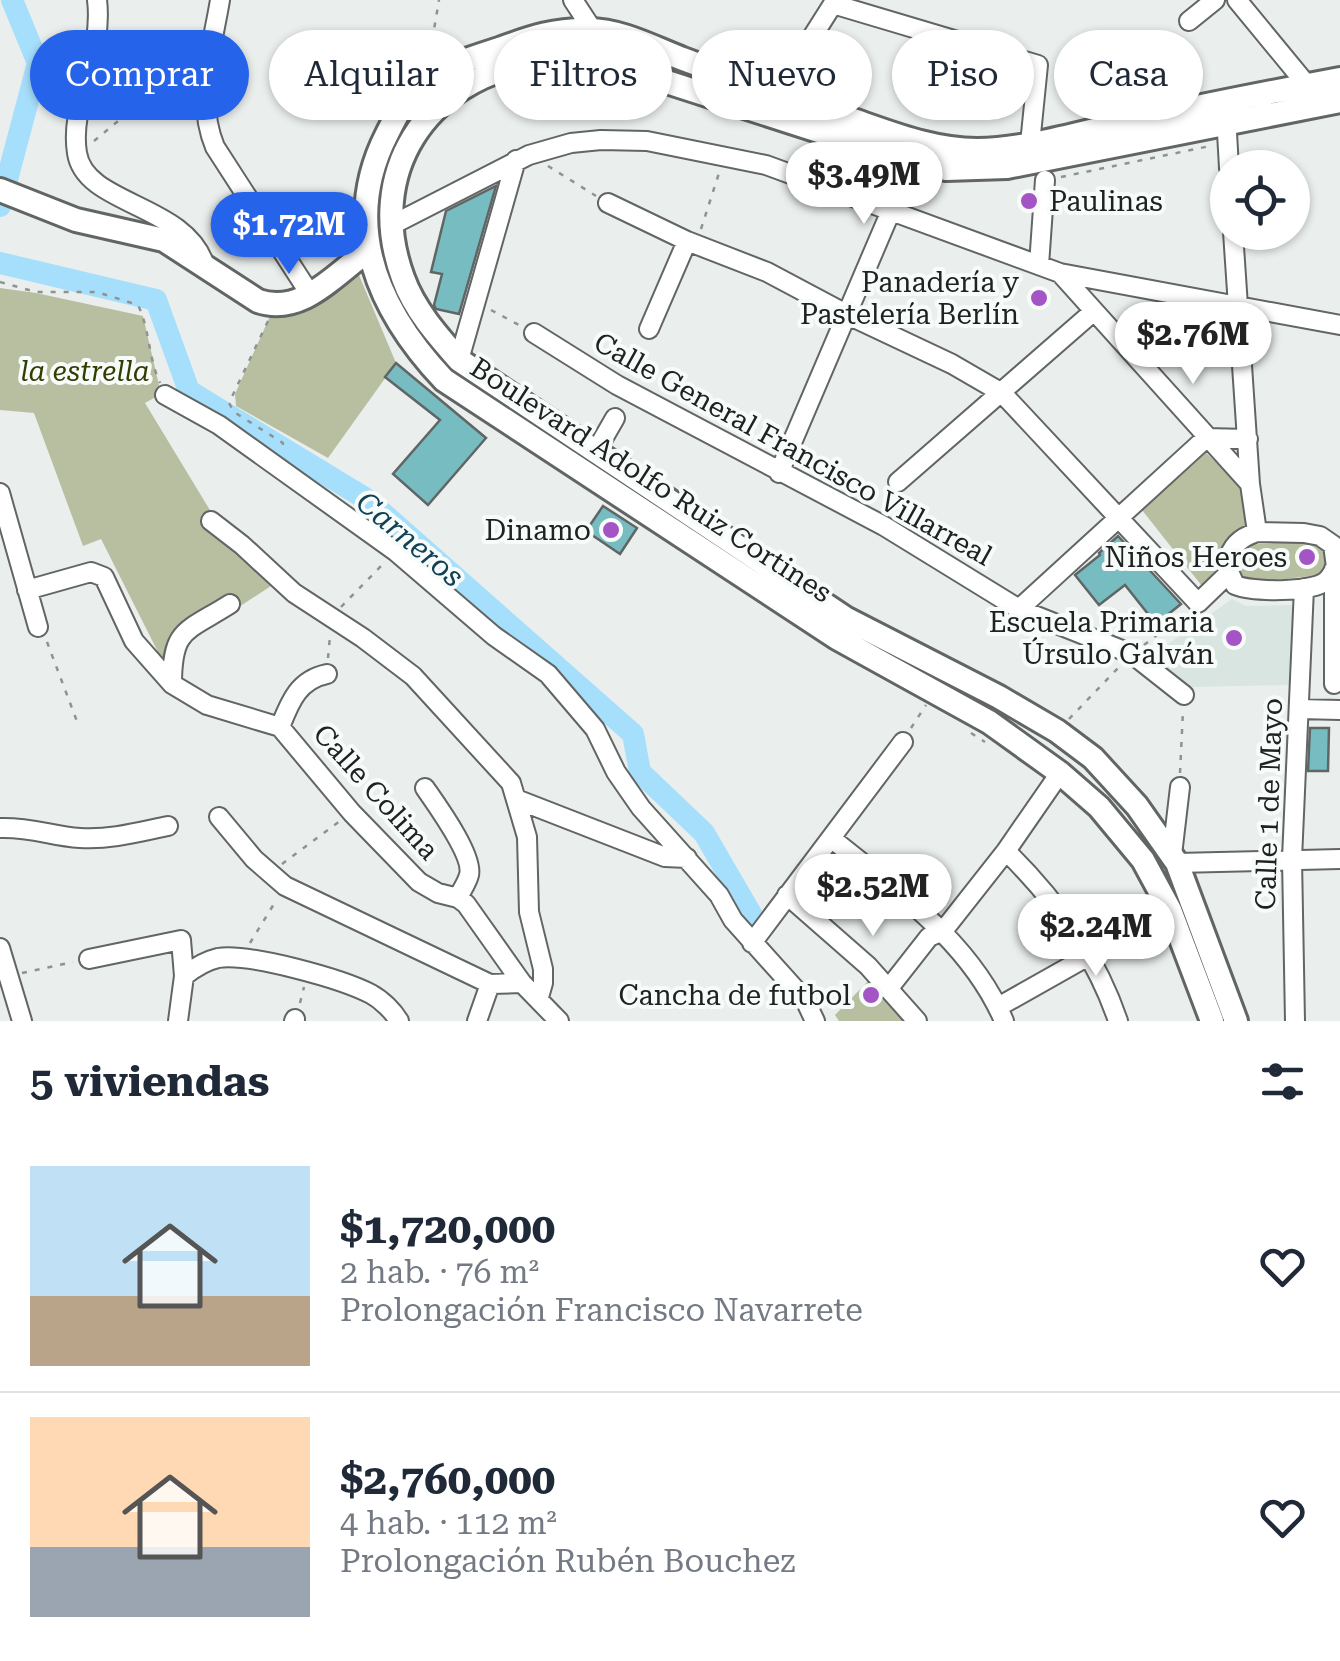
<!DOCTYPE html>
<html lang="es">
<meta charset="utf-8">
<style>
body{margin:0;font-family:"Roboto Serif",serif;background:#f2f2f3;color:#1f2937;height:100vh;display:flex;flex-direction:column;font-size:38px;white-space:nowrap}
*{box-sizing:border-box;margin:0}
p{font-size:32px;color:#747a83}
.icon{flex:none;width:55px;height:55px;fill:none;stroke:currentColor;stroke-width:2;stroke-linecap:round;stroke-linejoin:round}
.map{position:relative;height:1021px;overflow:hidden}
.details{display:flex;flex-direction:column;background:#fff;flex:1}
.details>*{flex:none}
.top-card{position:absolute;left:30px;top:30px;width:1280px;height:90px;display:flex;gap:20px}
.controls{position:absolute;left:1210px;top:150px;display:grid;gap:20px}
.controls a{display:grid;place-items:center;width:100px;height:100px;border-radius:50%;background:#fff;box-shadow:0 2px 8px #0004;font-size:50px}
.price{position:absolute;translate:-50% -85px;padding:0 22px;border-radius:35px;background:#fff;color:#222;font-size:32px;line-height:65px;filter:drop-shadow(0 2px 5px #0008)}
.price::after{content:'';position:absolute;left:50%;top:60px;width:30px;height:22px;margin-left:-15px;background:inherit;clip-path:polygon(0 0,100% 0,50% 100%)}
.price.on{background:#2563eb;color:#fff}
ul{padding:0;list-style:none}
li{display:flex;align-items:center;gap:30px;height:250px;padding:0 30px}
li+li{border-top:2px solid #e0e1e3}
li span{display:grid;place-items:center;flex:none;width:280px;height:200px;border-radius:0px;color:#555}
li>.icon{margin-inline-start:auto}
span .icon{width:120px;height:120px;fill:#fffc;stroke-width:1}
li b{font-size:42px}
h2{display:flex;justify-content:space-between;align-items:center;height:120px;padding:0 30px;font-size:42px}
.chip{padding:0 35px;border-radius:45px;background:#fff;box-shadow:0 2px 8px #0004;font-size:35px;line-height:90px}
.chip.on{background:#2563eb;color:#fff}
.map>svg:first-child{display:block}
.built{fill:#d8e5e1}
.green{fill:#b8bfa0}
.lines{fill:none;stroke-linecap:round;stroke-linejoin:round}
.river{stroke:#a6dffc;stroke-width:22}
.building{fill:#76bcc1;stroke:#606565;stroke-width:2.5}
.minor-casing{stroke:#616564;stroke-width:22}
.major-casing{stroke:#616564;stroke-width:28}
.path{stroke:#8f9291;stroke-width:2.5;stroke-dasharray:5 8;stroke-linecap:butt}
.minor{stroke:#fff;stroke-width:18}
.major{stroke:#fff;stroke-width:22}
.poi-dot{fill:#a454c5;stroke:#f7fcfb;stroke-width:4}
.labels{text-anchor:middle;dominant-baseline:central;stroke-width:8;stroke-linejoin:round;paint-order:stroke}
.poi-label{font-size:28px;fill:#202121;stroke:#f7fcfb;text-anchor:end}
.park-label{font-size:28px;font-style:italic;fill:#343c00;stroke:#f7fcfb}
.street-label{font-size:28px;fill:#202121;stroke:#f7fcfb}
.water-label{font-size:30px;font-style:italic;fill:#124155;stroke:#f7fcfb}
</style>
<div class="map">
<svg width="1340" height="1021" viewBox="0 0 1340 1021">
<rect width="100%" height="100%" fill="#eaefed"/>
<path class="built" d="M1232,599L1246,606L1293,605L1289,685L1192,687L1155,669L1151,656Z"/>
<path class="green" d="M581,38L627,48L798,106L795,113L625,54L582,46L532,48L477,66L437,90L409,124L392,158L383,210L439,350L482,389L564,438L654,497L650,505C578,459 497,418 437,358C411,331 383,283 376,246C367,193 389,121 431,86C442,77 512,48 528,43C544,38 564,39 581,38Z
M356,268L396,363L328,458L236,406L235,394L271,314C302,319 332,286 356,268Z
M0,288L36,293L143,316L161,394L145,403L222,530L271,586L161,658L101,539L83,546L34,413L0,410Z
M1201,448L1244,489L1246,531L1222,569L1202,586L1142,510Z
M1307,541C1321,543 1325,546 1329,561L1319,575L1241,584L1230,564L1243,545Z
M873,976L906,1021H839L835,1015Z"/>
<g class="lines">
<path class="river" d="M0,206L38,63L12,0
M0,263L156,300L189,391L368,500L633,734L640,772L704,833L754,919"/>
</g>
<path class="building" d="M496,186L459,314L436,309L434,305L442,274L431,272L446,211Z
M396,363L486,438L428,505L393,474L440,420L385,377Z
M603,506L637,528L620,554L586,531Z
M1118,536L1181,604L1156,624L1125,585L1099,605L1075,575L1100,555L1099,553Z
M1310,728H1329L1328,771H1308Z"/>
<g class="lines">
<g class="minor-casing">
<path id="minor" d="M97,0C104,55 69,104 77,153C85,206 186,203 205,266
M220,0C212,49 195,99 215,147L310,294
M573,0L592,29
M1237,0L1307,85
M1189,21L1215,0
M776,94L833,4L1038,65L1030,144
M1226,115L1229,168
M608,203L687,241L767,272L846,314L952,364L1002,393L1198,603L1228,574
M392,225L529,155L571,143L601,140L647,141L766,165L1060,273L1340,325
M1233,232L1250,484
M1039,265L1045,180
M1060,273L1250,484L1257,532
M649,329L687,241
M534,333L617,385L884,526L1019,609L1132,654L1184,695
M459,360L516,160
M165,395L219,425L395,551L494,636L548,674L595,729L616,772L641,808L719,895L733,920L805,1000L815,1021
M596,451L615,418
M779,473L890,213
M898,482L1093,312
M0,493L38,627
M211,521L242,545L294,593L363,638L413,676L511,783L527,837L529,912L543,969V983L539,997
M1257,532L1304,533L1320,536L1333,545L1336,567C1333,571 1331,577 1326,581C1311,593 1252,592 1235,585L1226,565C1231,546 1239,538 1257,532Z
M1334,569V684
M27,590L91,572L104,577L134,641L172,684L207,705L280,727L352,813L419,882L438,893L458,898L466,904L522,983L559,1021
M1019,609L1206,438L1248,439
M172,684C172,628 186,632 230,604
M1299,709L1340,710
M280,727C290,702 298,680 327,674
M425,788C436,804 474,856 469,875C467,883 461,891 458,898
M516,799L665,857L687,858
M219,817L254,859L285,886L490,984L522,983
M0,828C32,827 51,836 80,838C110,840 139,832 168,826
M831,838C896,891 970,941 1004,1021
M1006,851C1055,899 1096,956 1118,1021
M1172,855L1180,787
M1177,863L1340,859
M787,895L868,966L917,1021
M752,943L903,742
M0,948L22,1021
M89,959L181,940L184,976
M889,988L929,937L943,931L1006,851L1060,773
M998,1007L1170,910
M178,1021L184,976C194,968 205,961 218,958C250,953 342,979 371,994C382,1000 393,1011 399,1021
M294,1021L295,1019
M477,1021L490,984
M1295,1021L1292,859L1304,588"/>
</g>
<g class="major-casing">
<path id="major" d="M0,190L76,220L164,240L258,301C302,316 335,274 369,250
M1212,1021L1170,910L1143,860L1099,807L1060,773L989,722L837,638L444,380C379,311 340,226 387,134C396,116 409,90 425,78C438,68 484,54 502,48C532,37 556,29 589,30C621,30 654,48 683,59C739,80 796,101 853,120C894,134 933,150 977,150C1030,149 1082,132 1133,121C1202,105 1271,92 1340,79
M1236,1021L1177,863L1137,806L1093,758L1057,731L999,697L845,618L459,360C437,335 414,309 403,278C364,173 426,79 534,62C560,58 586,62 611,64L921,164L946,169L1007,167L1340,101"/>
</g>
<path class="path" d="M430,53L439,0
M94,141L135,107
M548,166L596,196
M869,167L885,172
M1061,177L1210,146
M701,229L720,170
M0,282L36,292H97L138,305C150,330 148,357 160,383
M491,310L519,325
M268,321L229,403L234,412L283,443L281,450
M341,607L384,563
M47,642L78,724
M1144,645L1185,613
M328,658L330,636
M1069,719L1119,667
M911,728L926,705
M971,733L985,742
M1180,773L1183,711
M282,864L340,821
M250,943L277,899
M22,973L73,962
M300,1003L304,987"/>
<use href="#minor" class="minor"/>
<use href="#major" class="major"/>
</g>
<g class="poi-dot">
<circle cx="1029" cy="201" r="10"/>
<circle cx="1039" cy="298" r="10"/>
<circle cx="611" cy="530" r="10"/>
<circle cx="1307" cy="557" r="10"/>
<circle cx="1234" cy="638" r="10"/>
<circle cx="871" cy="995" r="10"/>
</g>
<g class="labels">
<g class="poi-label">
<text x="1049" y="201" text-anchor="start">Paulinas</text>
<text x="1019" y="282">Panadería y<tspan x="1019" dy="32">Pastelería Berlín</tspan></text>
<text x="591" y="530">Dinamo</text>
<text x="1287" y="557">Niños Heroes</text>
<text x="1214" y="622">Escuela Primaria<tspan x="1214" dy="32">Úrsulo Galván</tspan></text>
<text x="851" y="995">Cancha de futbol</text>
</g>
<g class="park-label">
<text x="85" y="371">la estrella</text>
</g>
<g class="street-label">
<text transform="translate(793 449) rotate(29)">Calle General Francisco Villarreal</text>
<text transform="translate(651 480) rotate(33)">Boulevard Adolfo Ruiz Cortines</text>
<text transform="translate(376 792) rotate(48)">Calle Colima</text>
<text transform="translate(1269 804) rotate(-88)">Calle 1 de Mayo</text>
</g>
<g class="water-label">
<text transform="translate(410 539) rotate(40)">Carneros</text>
</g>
</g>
</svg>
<div class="controls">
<a><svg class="icon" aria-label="locate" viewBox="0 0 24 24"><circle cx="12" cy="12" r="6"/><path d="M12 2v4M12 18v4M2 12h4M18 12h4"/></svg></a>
</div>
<b class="price" style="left:864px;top:227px">$3.49M</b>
<b class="price on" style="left:289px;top:277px">$1.72M</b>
<b class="price" style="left:1193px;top:387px">$2.76M</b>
<b class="price" style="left:873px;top:939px">$2.52M</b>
<b class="price" style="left:1096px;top:979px">$2.24M</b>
<div class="top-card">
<a class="chip on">Comprar</a>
<a class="chip">Alquilar</a>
<a class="chip">Filtros</a>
<a class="chip">Nuevo</a>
<a class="chip">Piso</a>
<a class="chip">Casa</a>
</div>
</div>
<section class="details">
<h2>5 viviendas<svg class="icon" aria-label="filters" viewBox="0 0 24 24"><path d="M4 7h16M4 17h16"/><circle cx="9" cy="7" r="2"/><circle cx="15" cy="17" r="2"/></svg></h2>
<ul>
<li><span style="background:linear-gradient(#bfe0f5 65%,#b9a48a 0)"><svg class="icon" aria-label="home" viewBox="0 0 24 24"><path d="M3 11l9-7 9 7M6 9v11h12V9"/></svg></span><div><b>$1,720,000</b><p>2 hab. · 76 m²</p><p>Prolongación Francisco Navarrete</p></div><svg class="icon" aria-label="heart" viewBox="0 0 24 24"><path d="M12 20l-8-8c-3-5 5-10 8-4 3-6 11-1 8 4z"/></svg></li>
<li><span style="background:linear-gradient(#ffd9b3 65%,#9aa5b1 0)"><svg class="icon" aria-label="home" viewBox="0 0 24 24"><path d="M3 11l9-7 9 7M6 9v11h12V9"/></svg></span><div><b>$2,760,000</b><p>4 hab. · 112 m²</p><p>Prolongación Rubén Bouchez</p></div><svg class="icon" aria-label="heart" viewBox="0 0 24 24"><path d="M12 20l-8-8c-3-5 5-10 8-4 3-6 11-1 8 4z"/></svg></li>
</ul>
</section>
